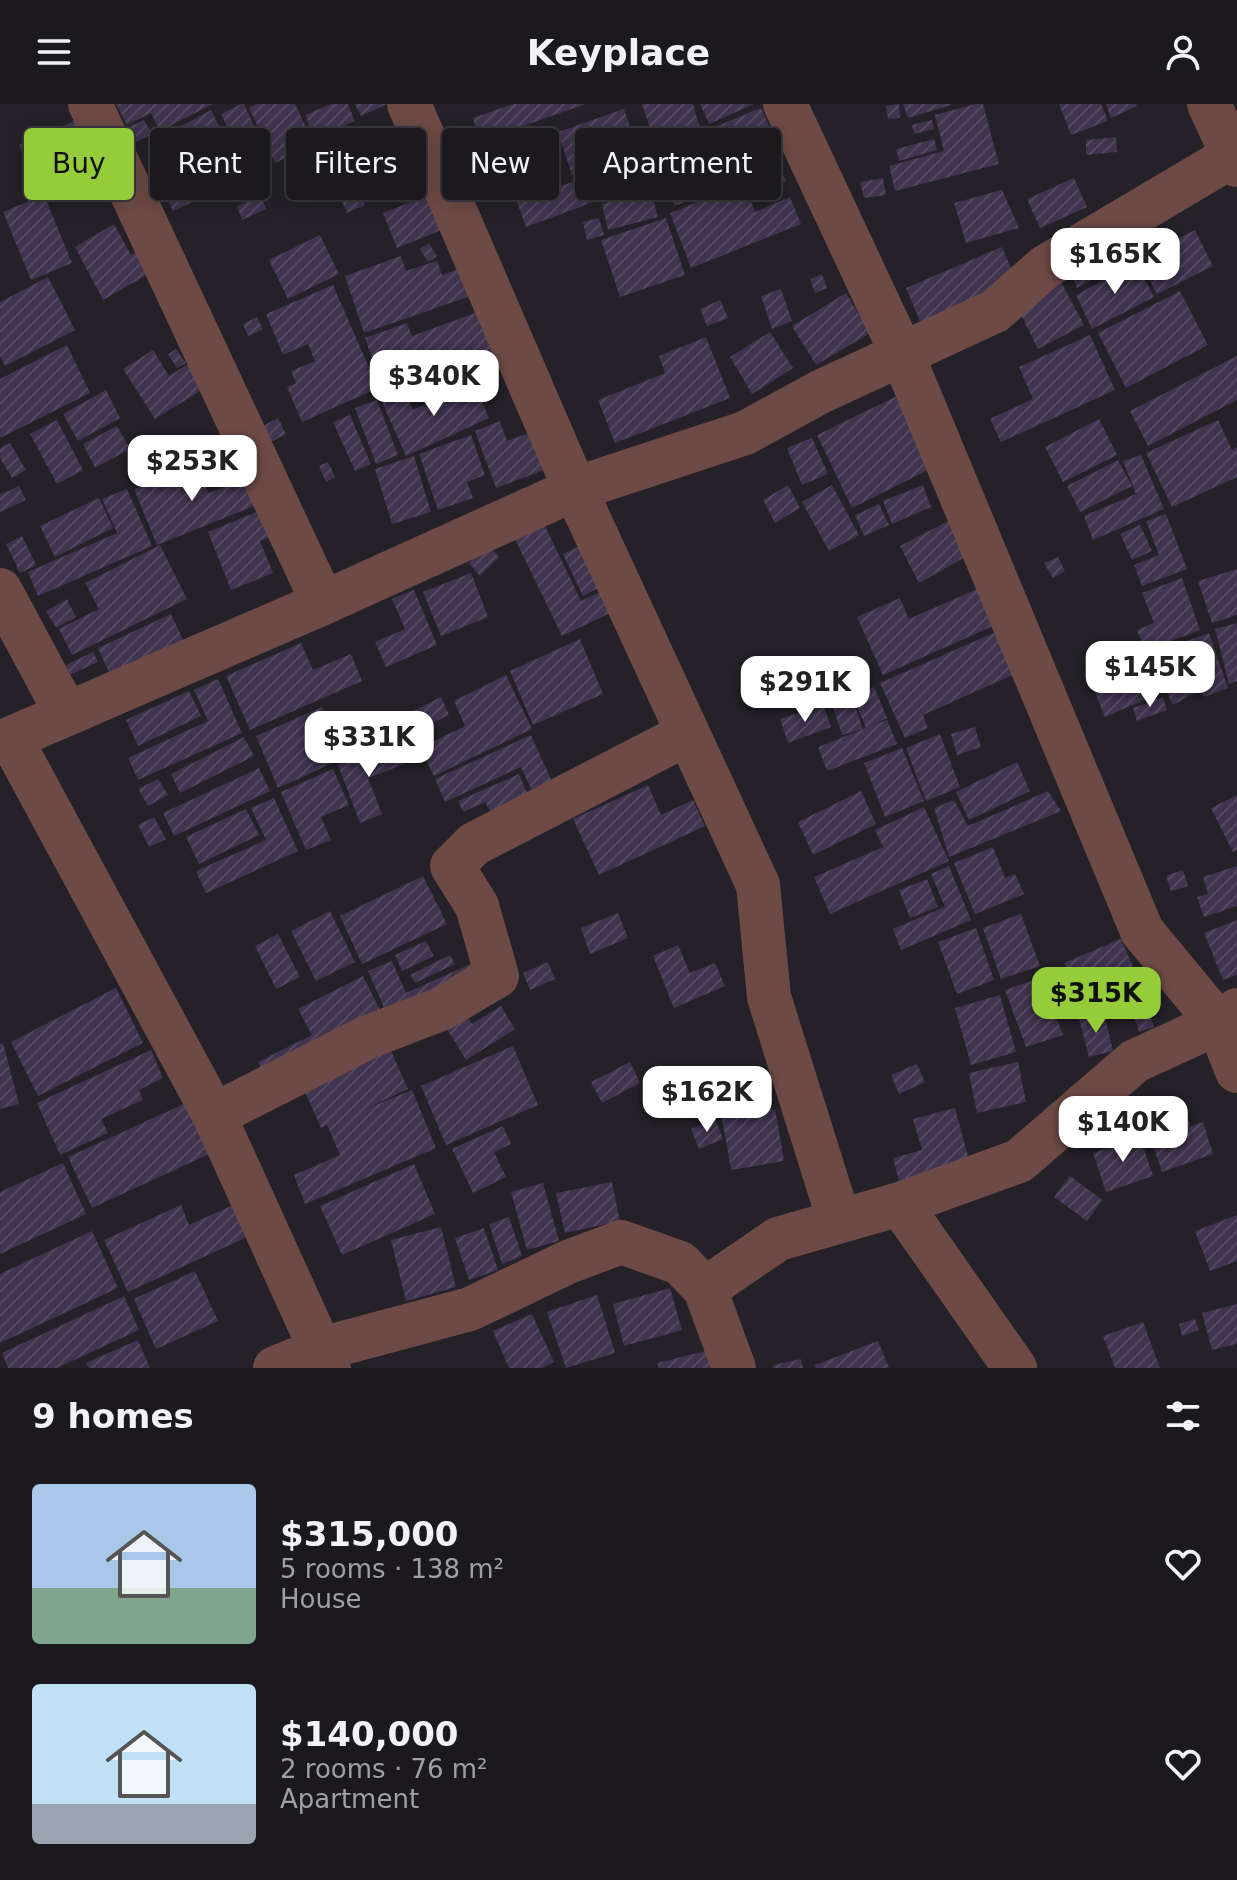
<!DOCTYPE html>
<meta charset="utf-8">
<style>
body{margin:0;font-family:"DejaVu Sans",sans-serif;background:#28262b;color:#f1f3f6;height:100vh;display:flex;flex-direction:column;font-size:30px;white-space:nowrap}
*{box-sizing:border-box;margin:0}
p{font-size:26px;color:#a0a0a4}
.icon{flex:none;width:44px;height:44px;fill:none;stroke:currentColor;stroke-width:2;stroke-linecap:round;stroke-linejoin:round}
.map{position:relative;height:1264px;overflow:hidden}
.panel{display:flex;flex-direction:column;background:#1b191e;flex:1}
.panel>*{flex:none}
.hud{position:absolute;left:24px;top:24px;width:800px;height:72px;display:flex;gap:16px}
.price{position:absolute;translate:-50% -68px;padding:0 18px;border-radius:16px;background:#fff;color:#222;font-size:26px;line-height:52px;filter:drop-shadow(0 2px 4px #0008)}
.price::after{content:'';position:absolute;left:50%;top:48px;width:24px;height:18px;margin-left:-12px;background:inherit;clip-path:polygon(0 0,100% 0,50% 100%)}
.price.selected{background:#96cc39;color:#111}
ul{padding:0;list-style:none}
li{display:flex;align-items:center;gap:24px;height:200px;padding:0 32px}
li span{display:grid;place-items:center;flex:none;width:224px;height:160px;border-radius:8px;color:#555}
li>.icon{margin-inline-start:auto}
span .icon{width:96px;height:96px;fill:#fffc;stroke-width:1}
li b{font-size:34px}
h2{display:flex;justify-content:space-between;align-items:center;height:96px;padding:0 32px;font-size:34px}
.pill{padding:0 28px;border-radius:8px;background:#1b191e;box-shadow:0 4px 20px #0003,0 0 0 2px #39383c;font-size:28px;line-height:72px}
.pill.selected{background:#96cc39;color:#111}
header{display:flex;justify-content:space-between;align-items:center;height:104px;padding:0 32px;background:#1b191e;font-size:36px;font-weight:800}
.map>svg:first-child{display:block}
.building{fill:url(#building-hatch)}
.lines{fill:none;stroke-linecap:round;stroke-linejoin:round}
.minor{stroke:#6d4a45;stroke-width:44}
</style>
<header><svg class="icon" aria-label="menu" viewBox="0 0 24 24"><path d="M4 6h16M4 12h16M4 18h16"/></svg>Keyplace<svg class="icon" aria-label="person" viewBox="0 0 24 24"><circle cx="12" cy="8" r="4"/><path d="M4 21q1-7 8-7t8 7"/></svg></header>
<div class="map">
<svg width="1237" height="1264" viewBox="0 0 1237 1264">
<defs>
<pattern id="building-hatch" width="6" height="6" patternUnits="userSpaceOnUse" patternTransform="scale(2)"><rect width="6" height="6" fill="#40344f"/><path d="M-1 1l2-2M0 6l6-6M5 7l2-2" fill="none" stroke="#534860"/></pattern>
</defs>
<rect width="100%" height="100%" fill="#242128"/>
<path class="building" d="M116,0H213L160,27L151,9L127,21Z
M241,0H244L272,61L173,107L161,81L237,45L221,10Z
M257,0H295L314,40L275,59L249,4Z
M331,0H348L355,17L315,35L305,11Z
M355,0H387L361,12Z
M513,0H586L480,37L473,14Z
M642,0H693L700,24L655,39Z
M700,0H754L709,20Z
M899,0L900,14L888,15L886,2Z
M903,0H951V1L908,14Z
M975,0H983L999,60L895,87L889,62L944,47L935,11Z
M1059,0H1101L1108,17L1071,31Z
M1106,0H1136L1137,2L1111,14Z
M761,4L771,27L728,44L734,60L774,43L781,59L675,102L653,48Z
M624,5L638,47L572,71L558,28Z
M211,6L228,40L179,66L161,33Z
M79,15L99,60L38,85L19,41Z
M144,16L152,30L130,41L123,26Z
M932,16L934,25L914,30L912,21Z
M1116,33L1117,48L1086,51V36Z
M934,35L937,46L899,57L896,45Z
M643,52L653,76L526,123L517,98Z
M781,65L786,77L749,92L755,108L790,93L801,120L691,164L670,109Z
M883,74L886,91L864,94L860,78Z
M1074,74L1087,103L1040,124L1027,95Z
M357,84L365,101L347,109L340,92Z
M1002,86L1019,124L966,139L954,99Z
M651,87L658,113L608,126L602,100Z
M431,90L444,125L397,144L383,109Z
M44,91L72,159L31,176L3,108Z
M261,92L266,105L242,116L237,102Z
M599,114L604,131L587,136L583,118Z
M666,114L685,171L620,193L601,136Z
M114,120L131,151L140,146L152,168L103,196L75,143Z
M1195,126L1213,162L1157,190L1138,154Z
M320,131L339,170L288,195L269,156Z
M429,139L437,152L428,158L420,145Z
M1124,140L1131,154L1118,161L1112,147Z
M1002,143L1017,179L921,220L906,184Z
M401,152L406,167L437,157L442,171L472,160L482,188L364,229L345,172Z
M1136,159L1154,193L1092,225L1076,191Z
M1095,160L1100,172L1077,184L1072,172Z
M822,170L827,184L815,189L810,175Z
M48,173L75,226L5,262L0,252V198Z
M1060,176L1084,221L1038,245L1015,199Z
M333,181L378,284L302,318L287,283L296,279L291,267L315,257L308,240L283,251L266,210Z
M781,185L792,217L772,225L761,192Z
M1180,187L1208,241L1126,284L1098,229Z
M846,189L870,229L816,261L792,222Z
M720,196L728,214L707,222L700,205Z
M486,205L500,247L384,289L365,234L407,219L412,232Z
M257,213L263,225L248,232L243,220Z
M770,228L793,264L752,290L730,253Z
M1090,231L1115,286L1001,338L990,315L1033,295L1019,263Z
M706,233L730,294L615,339L598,296L665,269L659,252Z
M67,241L90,289L0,334V275Z
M176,245L186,259L177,264L168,250Z
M153,246L169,272L190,259L205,284L155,315L123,265Z
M1237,252V296L1148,342L1130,307Z
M473,278L489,314L406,352L382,298L405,288L413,306Z
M106,286L120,314L78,337L63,310Z
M899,291L934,363L852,404L817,331Z
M377,296L398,351L376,360L355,304Z
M350,311L371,360L355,367L333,318Z
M278,314L286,330L267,340L259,324Z
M1099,315L1117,351L1063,378L1045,343Z
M57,316L83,366L57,380L30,330Z
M1218,316L1232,346L1237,343V373L1172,403L1146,349Z
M500,317L507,337L534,327L547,365L496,384L475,327Z
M117,322L130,345L95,364L83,340Z
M471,331L485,371L467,378L473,394L438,406L419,350Z
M812,334L828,370L802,381L787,344Z
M10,339L26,366L12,374L0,354V344Z
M1141,351L1164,405L1093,436L1084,412L1136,390L1123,357Z
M414,352L431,408L392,420L375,365Z
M1118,356L1132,382L1080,408L1067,382Z
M328,358L335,373L326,378L319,362Z
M197,360L209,389L253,371L264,398L157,441L134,385Z
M788,381L800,404L775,419L763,396Z
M832,381L859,431L829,447L802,398Z
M923,381L931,403L892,420L883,397Z
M19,382L26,396L0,408V391Z
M127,385L152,442L38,492L28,468L117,429L102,395Z
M99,394L113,424L55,453L40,422Z
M879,400L889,421L864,432L855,411Z
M266,404L276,431L260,437L273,469L231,486L208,428Z
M1166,410L1187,465L1142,482L1134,461L1159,451L1146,417Z
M542,416L581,497L602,487L612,508L562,532L513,431Z
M948,417L967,452L919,479L900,442Z
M1140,421L1152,447L1132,456L1120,430Z
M22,432L36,461L20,469L6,440Z
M160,441L187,495L72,551L59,525L99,505L85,479Z
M488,441L499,453L480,472L469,459Z
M582,441L602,482L583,492L563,450Z
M1058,453L1065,467L1053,474L1044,459Z
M1237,465V511L1212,519L1198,477Z
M471,469L488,513L441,532L423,488Z
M1182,474L1200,526L1145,547L1137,526L1154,519L1142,489Z
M977,485L993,522L883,571L857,513L900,494L909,515Z
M414,486L437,541L386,563L375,538L405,525L392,495Z
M67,495L76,513L56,524L46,507Z
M171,510L187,544L114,580L98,544Z
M1237,519V577L1229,580L1215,525Z
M998,527L1017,569L923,611L928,624L905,634L880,579Z
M1209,529L1228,584L1204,593L1201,586L1173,601L1161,577L1189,562L1201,585L1192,559L1165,569L1157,548Z
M580,535L603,590L533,621L510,567Z
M301,539L313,566L351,550L362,577L250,626L226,572Z
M93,548L98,558L70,571L66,561Z
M1148,560L1160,589L1105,613L1093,584Z
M506,571L532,625L434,672L420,644L465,622L454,597Z
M218,575L242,629L138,676L128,654L208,617L194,586Z
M874,583L887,614L870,622L887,616L897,640L827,667L818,643L866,624L853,592Z
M189,587L201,612L138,642L126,616Z
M851,590L863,625L842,631L831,597Z
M441,593L449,611L414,628L405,611Z
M1163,593L1167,606L1137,617L1133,604Z
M823,601L831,623L788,639L780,615Z
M322,603L344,654L278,684L256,632Z
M975,623L981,643L957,651L951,630Z
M940,630L960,683L926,697L906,644Z
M531,631L557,689L537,698L521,663L445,698L435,675Z
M244,633L254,652L180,689L171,670Z
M397,639L405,660L368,674L382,710L360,719L338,661Z
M902,644L924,697L885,713L864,659Z
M1017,658L1030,687L969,716L956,688Z
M259,664L270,687L174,732L163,709Z
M333,665L349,701L321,713L331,736L306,746L281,688Z
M519,670L533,703L491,709L485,698L463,708L458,697Z
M158,675L168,691L148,702L138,685Z
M648,681L661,711L693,696L705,722L599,771L573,715Z
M861,687L876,720L813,751L798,718Z
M1048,687L1061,707L949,753L934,704L954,696L968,722Z
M1237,691V746L1233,748L1211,704Z
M274,694L298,747L206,789L196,767L266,736L251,704Z
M924,703L949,757L830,810L814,773L883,743L875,726Z
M246,705L259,731L199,760L186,733Z
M154,713L166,735L149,743L138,721Z
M993,743L1005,774L1015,770L1024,790L975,810L954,759Z
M949,762L971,816L901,846L893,825L945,803L931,770Z
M1237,762V802L1204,813L1197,793L1208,790L1203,773Z
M1183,766L1188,782L1171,787L1166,772Z
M423,772L447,820L362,860L340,812Z
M927,775L938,803L910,814L899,786Z
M330,807L355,858L316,877L291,827Z
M618,809L628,834L590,850L581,824Z
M1021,810L1040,862L1001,875L983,824Z
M1237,816V871L1223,876L1204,829Z
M976,824L994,876L957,890L938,838Z
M278,830L300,873L276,885L255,842Z
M1121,835L1141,881L1084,906L1064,859Z
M426,837L434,852L402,867L395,851Z
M678,841L690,869L715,859L725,882L674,904L653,852Z
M450,851L455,860L415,879L410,871Z
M484,854L391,920L368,867L392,857L406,889Z
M548,858L555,875L530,886L523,869Z
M1059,867L1069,893L1051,900L1063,931L1026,943L1005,886Z
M363,872L387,920L268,979L258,958L312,931L298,905Z
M116,884L143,939L38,992L11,938Z
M1000,891L1016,948L971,961L955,904Z
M460,901L472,920L501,902L515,925L466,956L440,914Z
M1104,908L1113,947L1089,953L1079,915Z
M1150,911L1154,923L1139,928L1135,915Z
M384,931L408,985L361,1007L412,986L436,1044L305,1100L294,1071L340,1051L327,1021L321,1024L297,970Z
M3,939L19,1000L0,1005V940Z
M513,942L538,1001L446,1041L421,982Z
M151,946L163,974L139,986L143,996L101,1015L108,1029L60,1051L37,999Z
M630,958L640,979L602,999L591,978Z
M1018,958L1026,998L977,1009L969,969Z
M917,960L925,978L899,990L891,971Z
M760,969L771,996L738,1009L727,982Z
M186,999L209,1050L92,1104L68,1053Z
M1184,1002L1191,1023L1203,1018L1213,1050L1162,1068L1144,1015Z
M955,1004L969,1056L899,1077L893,1054L922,1046L913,1015Z
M775,1005L784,1057L731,1066L722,1015Z
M715,1015L723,1035L699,1045L691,1025Z
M503,1022L511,1040L494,1048L506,1073L473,1089L452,1045Z
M1140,1033L1153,1072L1106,1088L1093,1049Z
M63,1059L86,1110L0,1150V1088Z
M414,1060L435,1110L342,1151L320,1102Z
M1070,1072L1102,1096L1087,1117L1054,1093Z
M612,1078L620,1117L565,1129L556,1089Z
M543,1079L559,1137L527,1146L511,1088Z
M181,1101L189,1121L233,1101L247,1133L128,1188L104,1136Z
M1237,1111V1157L1210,1167L1195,1127Z
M509,1113L522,1152L502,1160L489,1120Z
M441,1123L456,1183L406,1197L391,1136Z
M484,1124L498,1166L469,1176L455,1134Z
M92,1127L118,1184L0,1239V1170Z
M195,1167L218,1217L156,1245L134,1195Z
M670,1184L682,1226L624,1242L613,1200Z
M597,1191L615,1249L566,1264L547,1208Z
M124,1192L139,1226L57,1264H8L2,1249Z
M1237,1200V1240L1212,1246L1202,1209Z
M532,1210L554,1258L542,1264H509L493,1227Z
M1195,1215L1199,1226L1182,1232L1179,1220Z
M1143,1218L1160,1264H1115L1103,1232Z
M138,1236L150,1264H89L86,1259Z
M878,1237L889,1264H816L815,1261Z
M714,1245L719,1264H659L657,1259Z
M801,1255L803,1264H773V1261Z"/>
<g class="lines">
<path class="minor" d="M90,0L323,499
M409,0L575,385L758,781L769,893L839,1116
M1209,0L1237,61
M0,486L66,609
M11,635L214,1011L329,1264
M0,639L323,499L575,385L745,329L820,288L995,207L1045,163L1234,51
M1237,906L1218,919L1237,967
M214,1011L368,933L441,905L497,872L477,802L452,762L474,740L687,630
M900,1100L1015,1264
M705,1185L778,1135L900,1100L1019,1057L1135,957L1218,919L1142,827L902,250L785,0
M275,1264L321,1245L470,1205L568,1158L621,1138L680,1159L705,1185L734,1264"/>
</g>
</svg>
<b class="price" style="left:1115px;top:192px">$165K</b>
<b class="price" style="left:434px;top:314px">$340K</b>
<b class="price" style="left:192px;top:399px">$253K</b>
<b class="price" style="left:1150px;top:605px">$145K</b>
<b class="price" style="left:805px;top:620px">$291K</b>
<b class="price" style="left:369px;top:675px">$331K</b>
<b class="price selected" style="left:1096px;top:931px">$315K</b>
<b class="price" style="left:707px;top:1030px">$162K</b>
<b class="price" style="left:1123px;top:1060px">$140K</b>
<div class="hud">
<a class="pill selected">Buy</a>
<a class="pill">Rent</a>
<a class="pill">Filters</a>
<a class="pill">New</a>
<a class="pill">Apartment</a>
</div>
</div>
<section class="panel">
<h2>9 homes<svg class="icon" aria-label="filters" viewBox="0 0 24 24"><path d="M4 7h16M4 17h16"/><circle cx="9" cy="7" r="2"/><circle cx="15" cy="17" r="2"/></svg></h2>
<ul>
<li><span style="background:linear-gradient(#a9c7e8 65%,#7fa58c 0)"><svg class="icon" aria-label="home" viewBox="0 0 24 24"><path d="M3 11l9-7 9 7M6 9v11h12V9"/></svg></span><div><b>$315,000</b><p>5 rooms · 138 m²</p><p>House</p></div><svg class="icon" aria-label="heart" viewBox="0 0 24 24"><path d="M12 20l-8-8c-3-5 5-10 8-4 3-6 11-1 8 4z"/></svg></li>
<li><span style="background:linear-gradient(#bfe0f5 75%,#9aa5b1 0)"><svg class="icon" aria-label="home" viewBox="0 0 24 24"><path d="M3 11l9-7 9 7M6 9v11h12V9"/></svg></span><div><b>$140,000</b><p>2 rooms · 76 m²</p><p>Apartment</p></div><svg class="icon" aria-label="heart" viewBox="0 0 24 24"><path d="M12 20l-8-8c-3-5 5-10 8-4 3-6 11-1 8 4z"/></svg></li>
</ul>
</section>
